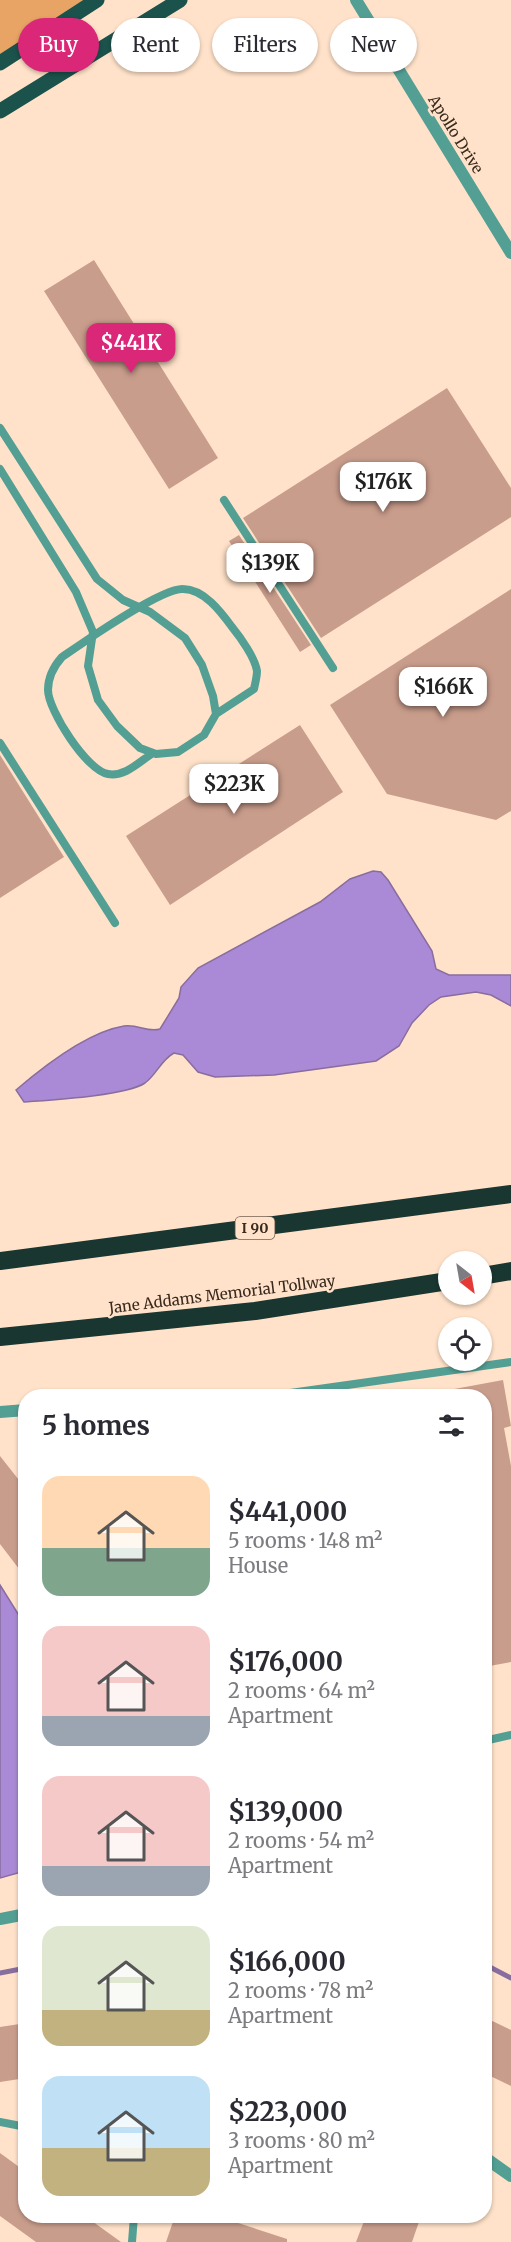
<!DOCTYPE html>
<meta charset="utf-8">
<style>
body{margin:0;font-family:Merriweather,serif;background:#f2f2f3;color:#2b2b33;height:100vh;display:flex;flex-direction:column;font-size:22px;white-space:nowrap}
*{box-sizing:border-box;margin:0}
p{font-size:20px;color:#7c7c81}
.icon{flex:none;width:33px;height:33px;fill:none;stroke:currentColor;stroke-width:2;stroke-linecap:round;stroke-linejoin:round}
.map{position:relative;flex:1;overflow:hidden}
.details{position:absolute;left:18px;top:1389px;width:474px;height:834px;display:flex;flex-direction:column;background:#fff;border-radius:24px;box-shadow:0 2px 4px #0004}
.details>*{flex:none}
.guide{position:absolute;left:18px;top:18px;width:476px;height:54px;display:flex;gap:12px}
.needle{width:39px;rotate:149deg}
.tools{position:absolute;left:438px;top:1251px;display:grid;gap:12px}
.tools a{display:grid;place-items:center;width:54px;height:54px;border-radius:50%;background:#fff;box-shadow:0 2px 4px #0004;font-size:30px}
.price{position:absolute;translate:-50% -51px;padding:0 14px;border-radius:12px;background:#fff;color:#222;font-size:20px;line-height:39px;filter:drop-shadow(0 2px 3px #0008)}
.price::after{content:'';position:absolute;left:50%;top:36px;width:18px;height:14px;margin-left:-9px;background:inherit;clip-path:polygon(0 0,100% 0,50% 100%)}
.price.on{background:#db2777;color:#fff}
ul{padding:0;list-style:none}
li{display:flex;align-items:center;gap:18px;height:150px;padding:0 24px}
li span{display:grid;place-items:center;flex:none;width:168px;height:120px;border-radius:18px;color:#555}
li>.icon{margin-inline-start:auto}
span .icon{width:72px;height:72px;fill:#fffc;stroke-width:1}
li b{font-size:26px}
h2{display:flex;justify-content:space-between;align-items:center;height:72px;padding:0 24px;font-size:26px}
.chip{padding:0 21px;border-radius:27px;background:#fff;box-shadow:0 2px 4px #0004;font-size:21px;line-height:54px}
.chip.on{background:#db2777;color:#fff}
.map>svg:first-child{display:block}
.forest{fill:#e7a464}
.water{fill:#aa8ad6;stroke:#886d9f;stroke-width:1.5}
.lines{fill:none;stroke-linecap:round;stroke-linejoin:round}
.stream{stroke:#886d9f;stroke-width:5}
.building{fill:#c99d8c}
.service{stroke:#539f94;stroke-width:8}
.minor{stroke:#539f94;stroke-width:12}
.primary{stroke:#1b524b;stroke-width:15}
.motorway{stroke:#1a3631;stroke-width:18}
.labels{text-anchor:middle;dominant-baseline:central;stroke-width:5;stroke-linejoin:round;paint-order:stroke}
.shield{fill:#ffe2c9;stroke:#746151;stroke-width:1.5}
.shield-label{font-size:14px;font-weight:bold;fill:#382a1e}
.street-label{font-size:15px;fill:#382a1e;stroke:#ffe2c9}
</style>
<div class="map">
<svg width="511" height="2242" viewBox="0 0 511 2242">
<rect width="100%" height="100%" fill="#ffe2c9"/>
<path class="forest" d="M0,0H96L0,63Z"/>
<path class="water" d="M373,871L381,872L388,880L432,951L436,969L449,975H511V1006L491,995L476,992L441,997L429,1005L412,1023L399,1046L376,1061L274,1075L215,1077L198,1072L183,1055L174,1053C161,1060 157,1074 145,1083C125,1096 50,1100 24,1102L16,1090C44,1066 87,1032 124,1026C139,1024 147,1033 160,1029L179,998L181,987L198,968L320,902L350,879Z
M0,1585L25,1625V1871L0,1878Z"/>
<g class="lines">
<path class="stream" d="M484,1964L511,1978
M0,1973L26,1968"/>
</g>
<path class="building" d="M94,260L218,458L169,489L44,291Z
M447,388L511,488V517L321,638L243,518Z
M239,535L311,645L300,652L229,541Z
M511,589V811L496,820L387,794L330,705Z
M300,725L343,792L170,905L126,836Z
M0,755L64,857L0,898Z
M503,1380L511,1426L504,1428L511,1466V1662L484,1667V1396H450L449,1390Z
M0,1456L26,1489V1578L0,1544Z
M484,2017L511,2030V2086L484,2073Z
M26,2023V2078L0,2082V2027Z
M0,2153L26,2172V2216H85L121,2242H36L0,2216Z
M175,2216H231L229,2220L287,2239V2242H166Z
M366,2216H421L412,2242H356Z"/>
<g class="lines">
<path class="service" d="M0,428L97,579L123,600L150,612L185,638L202,665L213,696L216,714L204,735L178,752L156,754L140,748L117,726L98,700L88,666L93,632L76,592L0,469
M224,500L333,668
M0,743L115,923
M153,753C139,762 125,777 108,774C87,771 48,710 48,690C48,676 54,666 62,657C84,642 161,588 183,589C204,589 221,612 232,627C241,638 255,658 257,671C257,677 255,684 254,689L216,714
M269,1396L511,1362
M484,1741L511,1735
M0,2122L26,2127
M132,2242L134,2216"/>
<path class="minor" d="M356,0L511,253
M0,1412L26,1410
M0,1919L26,1914
M484,2157L511,2176"/>
<path class="primary" d="M0,63L97,0
M0,111L180,0"/>
<path class="motorway" d="M0,1261L511,1194
M482,1276L511,1271
M0,1337L255,1311L448,1281"/>
</g>
<g class="labels">
<rect class="shield" x="235.5" y="1217" width="39" height="22" rx="4.5"/>
<g class="shield-label">
<text x="255" y="1228">I 90</text>
</g>
<g class="street-label">
<text transform="translate(456 134) rotate(58)">Apollo Drive</text>
<text transform="translate(222 1294) rotate(-7)">Jane Addams Memorial Tollway</text>
</g>
</g>
</svg>
<div class="tools">
<a><svg class="needle" viewBox="-14 -14 28 28"><path d="M0-13l5 13h-10z" fill="#e53935"/><path d="M0 13l5-13h-10z" fill="#7c7c81"/></svg></a>
<a><svg class="icon" aria-label="locate" viewBox="0 0 24 24"><circle cx="12" cy="12" r="6"/><path d="M12 2v4M12 18v4M2 12h4M18 12h4"/></svg></a>
</div>
<b class="price on" style="left:131px;top:374px">$441K</b>
<b class="price" style="left:383px;top:513px">$176K</b>
<b class="price" style="left:270px;top:594px">$139K</b>
<b class="price" style="left:443px;top:718px">$166K</b>
<b class="price" style="left:234px;top:815px">$223K</b>
<div class="guide">
<a class="chip on">Buy</a>
<a class="chip">Rent</a>
<a class="chip">Filters</a>
<a class="chip">New</a>
</div>
<section class="details">
<h2>5 homes<svg class="icon" aria-label="filters" viewBox="0 0 24 24"><path d="M4 7h16M4 17h16"/><circle cx="9" cy="7" r="2"/><circle cx="15" cy="17" r="2"/></svg></h2>
<ul>
<li><span style="background:linear-gradient(#ffd9b3 60%,#7fa58c 0)"><svg class="icon" aria-label="home" viewBox="0 0 24 24"><path d="M3 11l9-7 9 7M6 9v11h12V9"/></svg></span><div><b>$441,000</b><p>5 rooms · 148 m²</p><p>House</p></div></li>
<li><span style="background:linear-gradient(#f6c9c9 75%,#9aa5b1 0)"><svg class="icon" aria-label="home" viewBox="0 0 24 24"><path d="M3 11l9-7 9 7M6 9v11h12V9"/></svg></span><div><b>$176,000</b><p>2 rooms · 64 m²</p><p>Apartment</p></div></li>
<li><span style="background:linear-gradient(#f6c9c9 75%,#9aa5b1 0)"><svg class="icon" aria-label="home" viewBox="0 0 24 24"><path d="M3 11l9-7 9 7M6 9v11h12V9"/></svg></span><div><b>$139,000</b><p>2 rooms · 54 m²</p><p>Apartment</p></div></li>
<li><span style="background:linear-gradient(#dfe7d0 70%,#c2b280 0)"><svg class="icon" aria-label="home" viewBox="0 0 24 24"><path d="M3 11l9-7 9 7M6 9v11h12V9"/></svg></span><div><b>$166,000</b><p>2 rooms · 78 m²</p><p>Apartment</p></div></li>
<li><span style="background:linear-gradient(#bfe0f5 60%,#c2b280 0)"><svg class="icon" aria-label="home" viewBox="0 0 24 24"><path d="M3 11l9-7 9 7M6 9v11h12V9"/></svg></span><div><b>$223,000</b><p>3 rooms · 80 m²</p><p>Apartment</p></div></li>
</ul>
</section>
</div>
